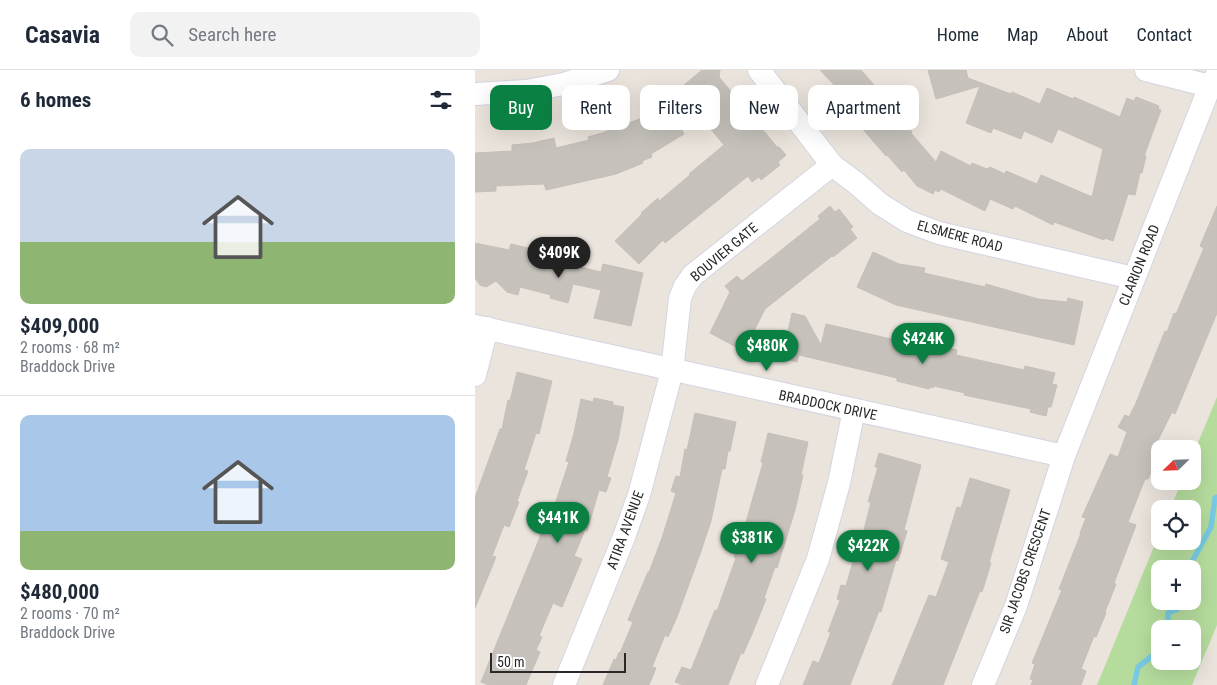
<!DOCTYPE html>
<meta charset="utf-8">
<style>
body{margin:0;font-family:"Roboto Condensed",sans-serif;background:#f2f2f3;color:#1f2937;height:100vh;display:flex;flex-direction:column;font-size:19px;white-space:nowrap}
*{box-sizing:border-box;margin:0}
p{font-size:16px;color:#747a83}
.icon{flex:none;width:28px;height:28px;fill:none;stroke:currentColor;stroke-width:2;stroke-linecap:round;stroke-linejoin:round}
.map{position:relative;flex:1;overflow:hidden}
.side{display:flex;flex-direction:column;background:#fff;width:475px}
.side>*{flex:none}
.hud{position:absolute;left:15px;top:15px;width:475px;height:45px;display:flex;gap:10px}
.needle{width:32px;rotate:247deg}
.fabs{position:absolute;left:676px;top:370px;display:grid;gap:10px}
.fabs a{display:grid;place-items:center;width:50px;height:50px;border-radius:10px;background:#fff;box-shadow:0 5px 20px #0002;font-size:25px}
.scale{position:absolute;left:15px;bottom:12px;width:136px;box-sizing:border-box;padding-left:5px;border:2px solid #292929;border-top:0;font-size:14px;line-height:18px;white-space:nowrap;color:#292929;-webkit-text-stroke:4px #fff;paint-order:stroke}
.price{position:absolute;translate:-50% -42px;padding:0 11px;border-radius:18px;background:#0b8043;color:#fff;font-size:16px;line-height:32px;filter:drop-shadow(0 1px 2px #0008)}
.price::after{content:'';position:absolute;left:50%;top:30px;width:15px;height:11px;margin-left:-8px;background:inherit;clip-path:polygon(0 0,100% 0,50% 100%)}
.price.active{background:#222;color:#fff}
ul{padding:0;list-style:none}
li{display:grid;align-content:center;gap:10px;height:265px;padding:0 20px}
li+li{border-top:1px solid #e0e1e3}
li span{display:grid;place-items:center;height:155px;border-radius:10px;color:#555}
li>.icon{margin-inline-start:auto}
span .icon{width:90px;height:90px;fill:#fffc;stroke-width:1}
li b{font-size:21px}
h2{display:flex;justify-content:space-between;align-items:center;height:60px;padding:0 20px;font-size:21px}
.chip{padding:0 18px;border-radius:10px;background:#fff;box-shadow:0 5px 20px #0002;font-size:18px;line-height:45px}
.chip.active{background:#0b8043;color:#fff}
header{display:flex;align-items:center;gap:30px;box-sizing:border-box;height:70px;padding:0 25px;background:#fff;border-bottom:1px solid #e0e1e3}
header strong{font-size:24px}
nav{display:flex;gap:28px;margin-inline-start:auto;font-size:18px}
.search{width:350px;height:45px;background:#f2f2f3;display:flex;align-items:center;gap:12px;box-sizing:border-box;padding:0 18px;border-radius:10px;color:#747a83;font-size:19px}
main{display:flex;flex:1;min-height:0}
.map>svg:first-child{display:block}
.green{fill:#b5dc9d;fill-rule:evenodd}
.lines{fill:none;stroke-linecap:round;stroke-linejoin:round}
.stream{stroke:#78cae3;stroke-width:5.5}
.building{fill:#c6c2bb;stroke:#c5bfb6}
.minor-casing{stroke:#d2d5e1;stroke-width:24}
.minor{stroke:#fff;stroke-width:22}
.labels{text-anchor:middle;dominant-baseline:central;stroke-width:4;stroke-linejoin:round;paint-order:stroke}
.street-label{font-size:14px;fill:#292929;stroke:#fff}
</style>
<header>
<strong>Casavia</strong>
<div class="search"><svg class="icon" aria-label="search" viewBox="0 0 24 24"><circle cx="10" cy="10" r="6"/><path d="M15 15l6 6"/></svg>Search here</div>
<nav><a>Home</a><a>Map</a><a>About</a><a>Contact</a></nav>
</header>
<main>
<section class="side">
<h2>6 homes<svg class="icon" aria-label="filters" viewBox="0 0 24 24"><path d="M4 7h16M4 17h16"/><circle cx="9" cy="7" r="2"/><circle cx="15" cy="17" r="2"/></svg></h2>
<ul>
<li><span style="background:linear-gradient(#c9d6e8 60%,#8fb573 0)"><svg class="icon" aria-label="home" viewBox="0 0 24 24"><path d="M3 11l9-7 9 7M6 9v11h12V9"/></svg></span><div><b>$409,000</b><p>2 rooms · 68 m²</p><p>Braddock Drive</p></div></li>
<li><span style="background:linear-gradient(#a9c7e8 75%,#8fb573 0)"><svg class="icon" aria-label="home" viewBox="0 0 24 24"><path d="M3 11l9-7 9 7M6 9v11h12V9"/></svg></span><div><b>$480,000</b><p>2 rooms · 70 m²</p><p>Braddock Drive</p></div></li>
</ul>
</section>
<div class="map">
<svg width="742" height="615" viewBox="0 0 742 615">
<rect width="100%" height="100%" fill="#eae4dc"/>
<path class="green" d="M742,327V555L717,615H622L685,462V471H718V439H695L707,411H718V385ZM685,499H718V531H685ZM685,559H718V591H685Z"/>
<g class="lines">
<path class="stream" d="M713,499L736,457L740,428L742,427
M718,524V526
M693,559V543L703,539L712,531
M659,615L663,597L685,580"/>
</g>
<path class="building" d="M227,0H245L244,7L302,77H304L311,85L303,92L305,95L286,110L284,107L277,112L273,106L190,173L188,170L164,194L140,171L167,144L166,143L183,128L184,131L215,105L214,104L249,75L205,22L211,17L209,15Z
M345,0H386L399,15L398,16L416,38L437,62L436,63L461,92L466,81L496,96L497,93L512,99L515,97L530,104L531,101L562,114L566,105L617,127L628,79L583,59L577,73L549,61L546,69L518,58L516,63L491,53L505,16L461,29L453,0H491L493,8L536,24L537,22L565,34L572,18L598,29L599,27L645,47L652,28L659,31L661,27L684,36L683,39L686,40L669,86H671L667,103H665L660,125L653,124L638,171L630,168L629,170L579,152L578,155L540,136L538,139L515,129L510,141L466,119L464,122L460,120L458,124L442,116L429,100L427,102L412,85L411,86L354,20L359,15Z
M192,31L209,64L176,84L177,87L167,91L168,93L141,104L71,120L69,114L21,116V121L0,122V83L37,81V75L58,73L79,68L81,78L114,70L113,67L127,63L167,48L168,45Z
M355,136L360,142L364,139L378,157L375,159L382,168L358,187L357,186L290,239L269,281L235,263L255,222L250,216L262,206L267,211L294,190L345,149L343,146Z
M742,136V243L700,344L697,342L676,384L682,386L673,409H670L653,452L661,455L639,513L641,514L630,542L631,543L621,567L619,566L606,599L611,601L606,615H556L558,610L555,609L560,594L557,593L587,520L584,519L606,463H605L611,448L607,447L635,384L643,387L652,362L643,357L650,345L654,347L661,333L690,261L692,262L699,243L701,244L729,178L725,176Z
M0,173L34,180L36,174L69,182L67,188L126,202L128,194L168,203L156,256L119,248L126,220L98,214L93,233L75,228L76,225L45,217L43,225L32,222L21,211L11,217L5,215L0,208Z
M398,182L424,194L450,198L449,203L510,217L511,214L563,229L592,232L593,228L608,232L599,275L421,235L382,217Z
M317,243L330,246L346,275L351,254L416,269L452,276V274L482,280L481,285L549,300L550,296L580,303L577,314L582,315L576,337H573L571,346L555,342L556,339L489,325L490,323L459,316L458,318L455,317L454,319L422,311V308L324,285L322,292L307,288Z
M42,302L77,311L64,364L61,363L49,400L53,401L42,431L44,432L34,457L29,455L17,486L21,487L0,538V428L25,359H27L33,330L35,331Z
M119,328L138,332V335L149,337L143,370L132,407L136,408L131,422L124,420L112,461L110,460L99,486L107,489L87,537L78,533L64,566L67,567L61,580L65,582L51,615H14L6,612L69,457L72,458L94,392L91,391L99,363L106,329L118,332Z
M220,343L261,352L255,381H253L250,399H247L236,451L226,481L202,547L193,567L190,565L177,597L181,598L174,615H128L139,589L141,590L144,582L145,583L158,552L153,550L173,502H174L187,468L201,423L196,421L201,406L205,407L210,379L212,380Z
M293,363L333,372L326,405H328L320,440L302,498L300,497L289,528L291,529L277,564L268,584L266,583L253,615H208L200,612L207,597L216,600L240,540L242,541L261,488L259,487L265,473L288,393L286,392Z
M404,383L446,395L429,460L432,461L423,491L421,490L406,542L404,541L375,615H328L338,591L344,593L356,562H353L365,530L362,529L366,515L371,516L382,478L377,477L381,462L388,464L396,432H393L403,397H400Z
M495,408L535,420L514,493H516L507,522L505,521L468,615H417L454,525L461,527L474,492L466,489L482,437L486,438Z"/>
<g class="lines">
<g class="minor-casing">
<path id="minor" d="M284,0L357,95L381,113L405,134L432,151L464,163L658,208
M671,0L735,16
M0,24L51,21L89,14L133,0
M0,256L589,386
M0,305L12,258
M89,615L149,467L164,425L197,301L205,228L210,216L218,205L357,95
M292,615L343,489L364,413L379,340
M508,615L541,536L589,386L735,16L742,5"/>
</g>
<use href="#minor" class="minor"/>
</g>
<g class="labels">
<g class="street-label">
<text transform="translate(485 166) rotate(15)">ELSMERE ROAD</text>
<text transform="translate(249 182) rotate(-40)">BOUVIER GATE</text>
<text transform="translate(664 195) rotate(-68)">CLARION ROAD</text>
<text transform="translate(353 335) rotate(12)">BRADDOCK DRIVE</text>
<text transform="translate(150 460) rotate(-70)">ATIRA AVENUE</text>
<text transform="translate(550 501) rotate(-71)">SIR JACOBS CRESCENT</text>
</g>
</g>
</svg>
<div class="fabs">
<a><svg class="needle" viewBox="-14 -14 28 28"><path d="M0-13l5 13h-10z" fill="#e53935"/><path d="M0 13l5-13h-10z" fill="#747a83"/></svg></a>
<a><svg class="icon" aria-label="locate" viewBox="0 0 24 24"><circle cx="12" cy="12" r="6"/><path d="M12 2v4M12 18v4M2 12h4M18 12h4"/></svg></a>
<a>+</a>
<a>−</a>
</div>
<div class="scale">50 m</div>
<b class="price active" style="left:84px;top:209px">$409K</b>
<b class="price" style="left:448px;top:295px">$424K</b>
<b class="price" style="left:292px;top:302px">$480K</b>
<b class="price" style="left:83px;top:474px">$441K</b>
<b class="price" style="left:277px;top:494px">$381K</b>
<b class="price" style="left:393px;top:502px">$422K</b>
<div class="hud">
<a class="chip active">Buy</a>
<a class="chip">Rent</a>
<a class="chip">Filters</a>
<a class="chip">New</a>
<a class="chip">Apartment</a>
</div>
</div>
</main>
